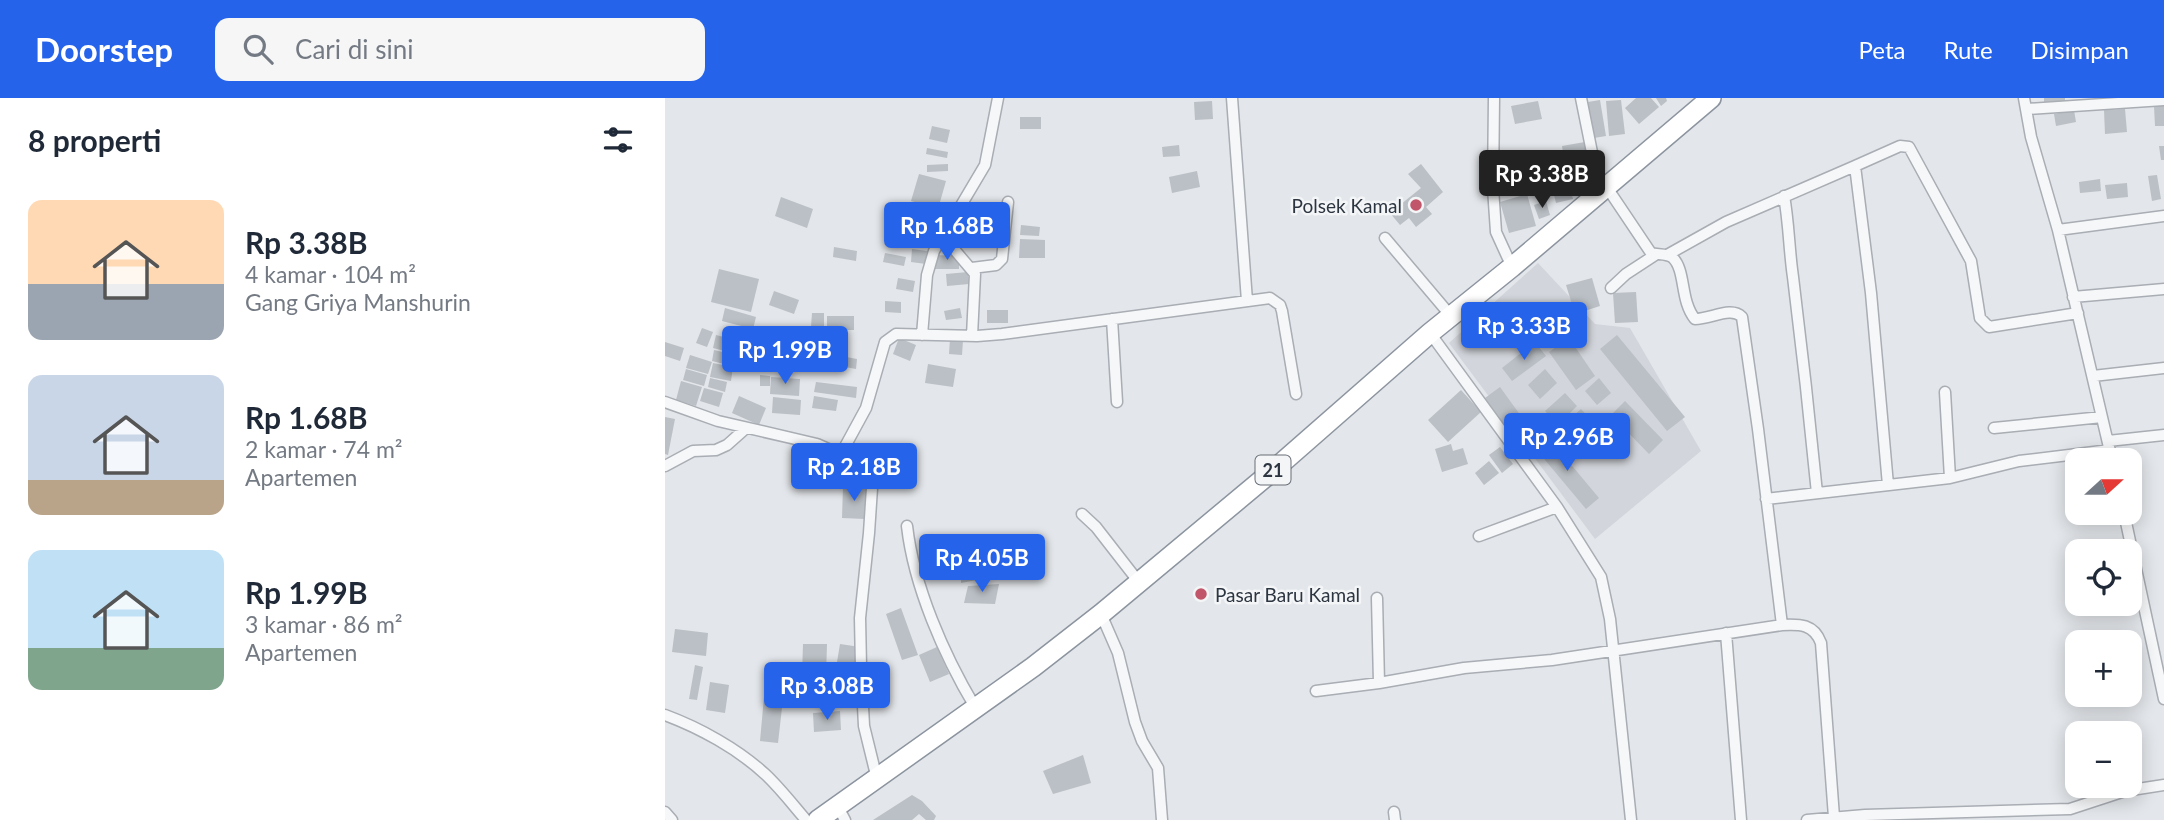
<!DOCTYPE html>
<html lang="id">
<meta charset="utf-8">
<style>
body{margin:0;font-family:Lato,sans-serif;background:#f6f6f7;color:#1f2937;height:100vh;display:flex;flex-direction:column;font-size:26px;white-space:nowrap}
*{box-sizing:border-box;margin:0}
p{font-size:23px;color:#747a83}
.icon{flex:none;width:38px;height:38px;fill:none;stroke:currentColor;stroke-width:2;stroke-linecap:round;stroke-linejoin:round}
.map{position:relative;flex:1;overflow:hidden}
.side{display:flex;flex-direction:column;background:#fff;width:665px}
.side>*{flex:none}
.needle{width:46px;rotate:69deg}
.tools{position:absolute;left:1400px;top:350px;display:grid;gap:14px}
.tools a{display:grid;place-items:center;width:77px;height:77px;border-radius:14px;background:#fff;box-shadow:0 4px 18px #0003;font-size:35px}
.price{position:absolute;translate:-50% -60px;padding:0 16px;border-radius:7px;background:#2563eb;color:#fff;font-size:23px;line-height:46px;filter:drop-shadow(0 2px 4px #0008)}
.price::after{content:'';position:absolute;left:50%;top:42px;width:21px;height:16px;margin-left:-10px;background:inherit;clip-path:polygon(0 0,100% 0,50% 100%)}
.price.selected{background:#222;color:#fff}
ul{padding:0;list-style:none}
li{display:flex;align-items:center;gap:21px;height:175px;padding:0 28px}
li span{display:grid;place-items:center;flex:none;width:196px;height:140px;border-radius:14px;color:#555}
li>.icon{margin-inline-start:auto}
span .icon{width:84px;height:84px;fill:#fffc;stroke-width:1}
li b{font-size:30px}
h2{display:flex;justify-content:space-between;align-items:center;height:84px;padding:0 28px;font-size:30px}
header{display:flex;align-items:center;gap:42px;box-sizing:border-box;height:98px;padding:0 35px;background:#2563eb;color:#fff}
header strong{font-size:33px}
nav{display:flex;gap:38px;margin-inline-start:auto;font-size:24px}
.search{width:490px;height:63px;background:#f6f6f7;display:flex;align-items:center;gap:18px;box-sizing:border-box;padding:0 24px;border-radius:14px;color:#747a83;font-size:26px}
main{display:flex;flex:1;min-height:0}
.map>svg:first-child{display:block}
.built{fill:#d2d5db}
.building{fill:#bbc0c6}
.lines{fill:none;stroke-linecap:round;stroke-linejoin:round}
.street-casing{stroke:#a9adb4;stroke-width:13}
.highway-casing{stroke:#8c949f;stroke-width:22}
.street{stroke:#f6f7f8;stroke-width:10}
.highway{stroke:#fff;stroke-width:19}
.poi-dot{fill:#c1566a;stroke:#f3f5f7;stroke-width:2.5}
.labels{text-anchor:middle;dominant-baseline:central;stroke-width:5;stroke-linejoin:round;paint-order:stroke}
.shield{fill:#f3f5f7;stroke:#686f77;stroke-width:2}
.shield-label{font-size:18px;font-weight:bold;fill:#2d3540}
.poi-label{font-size:19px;fill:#2d3540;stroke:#f3f5f7;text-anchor:end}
</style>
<header>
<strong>Doorstep</strong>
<div class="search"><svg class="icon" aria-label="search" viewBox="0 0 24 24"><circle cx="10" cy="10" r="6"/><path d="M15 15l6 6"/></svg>Cari di sini</div>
<nav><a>Peta</a><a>Rute</a><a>Disimpan</a></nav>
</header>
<main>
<section class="side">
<h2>8 properti<svg class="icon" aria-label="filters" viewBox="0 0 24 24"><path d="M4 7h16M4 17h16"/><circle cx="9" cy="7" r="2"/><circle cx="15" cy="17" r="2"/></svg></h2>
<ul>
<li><span style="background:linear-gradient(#ffd9b3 60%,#9aa5b1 0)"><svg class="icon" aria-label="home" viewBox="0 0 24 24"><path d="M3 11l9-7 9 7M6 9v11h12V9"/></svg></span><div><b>Rp 3.38B</b><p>4 kamar · 104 m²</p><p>Gang Griya Manshurin</p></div></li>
<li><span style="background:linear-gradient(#c9d6e8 75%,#b9a48a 0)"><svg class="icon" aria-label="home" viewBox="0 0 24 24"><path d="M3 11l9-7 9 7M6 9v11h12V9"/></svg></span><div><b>Rp 1.68B</b><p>2 kamar · 74 m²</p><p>Apartemen</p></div></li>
<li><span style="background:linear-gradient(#bfe0f5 70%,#7fa58c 0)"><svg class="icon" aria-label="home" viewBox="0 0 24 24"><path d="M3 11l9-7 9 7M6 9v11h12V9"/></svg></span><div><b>Rp 1.99B</b><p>3 kamar · 86 m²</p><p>Apartemen</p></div></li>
</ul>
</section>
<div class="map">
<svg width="1499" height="722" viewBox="0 0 1499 722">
<rect width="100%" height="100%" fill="#e3e6ea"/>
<path class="built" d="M873,165L930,226L965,230L1036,353L930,441L784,245Z"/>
<path class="building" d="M971,0H986L994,9L974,26L960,10Z
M991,0H1001L1002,3L996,8Z
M1379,0H1400V3L1379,4Z
M935,2L941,38L929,40L923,4Z
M956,2L960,36L944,38L941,3Z
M547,3L548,21L530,22L529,4Z
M873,3L877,21L850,26L846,8Z
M1489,8H1499V28H1490Z
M1460,11L1462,34L1440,36L1439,12Z
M1409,12L1411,24L1391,28L1389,16Z
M355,19H376V31H355Z
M267,28L285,32L282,45L264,41Z
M920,44L925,72L901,76L897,48Z
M514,47L515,58L498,59L497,49Z
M1494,48H1499V62H1496Z
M262,50L283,54L282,60L261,56Z
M283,66V73L262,74V67Z
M756,66L778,94L761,109L767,116L751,129L744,120L735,127L725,115L756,90L743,76Z
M532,73L535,89L507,95L504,79Z
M254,76L281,83L273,111L246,103Z
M901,76L908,101L891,105L885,80Z
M1492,77L1496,101L1487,103L1483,78Z
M1435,81L1436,93L1415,95L1414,84Z
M1462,85L1463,99L1442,101L1440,87Z
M862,96L871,128L844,135L835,104Z
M116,99L148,111L142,130L110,118Z
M881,103L885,117L874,121L869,107Z
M251,117L262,119L258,134L247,131Z
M356,127L375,129L374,138L355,137Z
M224,132L244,133L243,148L223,146Z
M355,141L380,142V160H354Z
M169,149L192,153L191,163L168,159Z
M247,151L262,153L261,166L246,164Z
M220,155L241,159L239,168L218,164Z
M270,157L294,158V171H270Z
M54,171L94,181L86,214L46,204Z
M303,174L304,186L282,188L281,176Z
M233,180L250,183L248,194L231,191Z
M927,180L935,208L910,216L901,187Z
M109,193L134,202L129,216L104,207Z
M971,194L973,224L950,225L948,195Z
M220,203L236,204V215L220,214Z
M898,207L911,226L880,248L867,230Z
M60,210L91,219L88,231L57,223Z
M295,210L297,220L281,222L279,213Z
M322,212H343V225H322Z
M147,215H159V229H146Z
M162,218H189V232H162Z
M37,230L48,234L42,249L31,245Z
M122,230H150V250H122Z
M51,237L71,242L68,255L48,250Z
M952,237L1020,319L1002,333L935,251Z
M154,240H175V252L154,253Z
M234,240L251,247L245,263L228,256Z
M904,240L930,278L911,292L884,254Z
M285,241L298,242L297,257L284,256Z
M0,244L19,250L15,263L0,258Z
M870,244L881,258L847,283L837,270Z
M143,251V262H124V252Z
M49,252L66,256L63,267L47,263Z
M68,256L80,259L78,269L66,267Z
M25,257L47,264L43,276L21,270Z
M171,257L192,261L191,271L169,267Z
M165,260L166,270L148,271L147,262Z
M48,265L68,269L66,283L45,279Z
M263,266L291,271L288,289L260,285Z
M21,271L42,277L39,288L18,282Z
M880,271L892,285L875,301L863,287Z
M95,277L105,278V288H95Z
M106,279L135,281L134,298L105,296Z
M45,280L62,284L60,294L43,289Z
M934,280L946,295L932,307L920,293Z
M16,283L37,289L31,308L11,302Z
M151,284L192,289L191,300L149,294Z
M835,289L871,339L856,350L820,300Z
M39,290L58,295L54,309L35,303Z
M796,292L816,314L783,344L763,322Z
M900,295L912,308L893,327L880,313Z
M74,298L101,310L94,327L67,315Z
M149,298L173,302L171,313L147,310Z
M108,299L136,302L135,317L107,315Z
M960,303L998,342L984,356L946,317Z
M916,311L929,325L911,342L898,327Z
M0,319L10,321L3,357L0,356Z
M883,339L934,400L921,411L870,350Z
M786,346L788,353L798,350L803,366L777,374L770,351Z
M835,349L848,366L837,375L824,357Z
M824,363L834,375L819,387L810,375Z
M178,389L201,390L200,421L177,420Z
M296,465H330L332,478L296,485Z
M334,486L330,506L299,505L303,488Z
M236,510L253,557L237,562L221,516Z
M10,531L43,535L41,558L7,554Z
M138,546H162L161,579L137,578Z
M175,546L195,549L191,573L171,570Z
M272,549L284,576L265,584L254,557Z
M30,567L38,569L32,602L24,601Z
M45,584L64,587L60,615L41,612Z
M99,599L118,601L113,645L95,643Z
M175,613L176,632L149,634L148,615Z
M418,657L426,685L388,696L378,673Z
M247,697L257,703L271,718L269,722H261L254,716L247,722H208Z"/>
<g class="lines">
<g class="street-casing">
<path id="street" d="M567,0L582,203
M829,0L828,90L831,134L847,169
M916,0L935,94
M1359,0L1366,39L1393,132L1447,362
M1362,11L1499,2
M1190,68L1235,48L1244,49L1306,163L1315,220L1324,229L1413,215
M941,88L986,155C992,157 1002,155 1008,160C1021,173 1015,203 1030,221C1046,221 1066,208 1077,219L1093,331L1117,527
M1119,98C1124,125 1124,152 1128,179C1137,251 1145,323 1152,395
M1393,132L1499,118
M277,137L310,176L307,238
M720,140L786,218
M1002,157L1061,124L1190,68L1206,195L1223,387
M307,170L331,167L337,161L343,104
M946,190L961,176L990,157
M1408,199L1499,191
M447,221L452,304
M765,235L892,409L936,479L945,521L966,722
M257,237L262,177L269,153L320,67L333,0
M1428,278L1499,270
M1280,294L1285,380
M0,304L53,323L152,346L188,362L208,375L204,435L195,520L196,569L199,628L212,681
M1329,330L1437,319
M1443,343L1499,337
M176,356L201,310L220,244L231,236L312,238L337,236L605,200L615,207L617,213L631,296
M0,368L28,353L51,352L62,347L80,331
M1101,401L1285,380L1354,363L1445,352
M1459,415L1499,601
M417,416L431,429L473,483
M242,428C249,489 279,557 310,609
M814,438L892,409
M712,500L714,585
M436,516L453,555L470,624L477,643L493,670L497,722
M1061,535L1076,722
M651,593L714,585L799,570L887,562L1117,527C1135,526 1149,526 1156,545L1169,719
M0,617C35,630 73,651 100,676C115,690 128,707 141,722
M173,709L180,722
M0,714L7,722
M729,714L730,722
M1142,722L1200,717L1405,711L1460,693L1499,687"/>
</g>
<g class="highway-casing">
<path id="highway" d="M153,722L368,569L436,516L604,376L765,235L847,169L1046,0"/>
</g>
<use href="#street" class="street"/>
<use href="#highway" class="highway"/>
</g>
<g class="poi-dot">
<circle cx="751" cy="107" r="7"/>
<circle cx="536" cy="496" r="7"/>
</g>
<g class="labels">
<rect class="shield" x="590.5" y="357.5" width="35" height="29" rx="5"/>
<g class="shield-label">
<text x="608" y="372">21</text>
</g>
<g class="poi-label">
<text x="737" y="107">Polsek Kamal</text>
<text x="550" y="496" text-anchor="start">Pasar Baru Kamal</text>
</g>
</g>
</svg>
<div class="tools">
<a><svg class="needle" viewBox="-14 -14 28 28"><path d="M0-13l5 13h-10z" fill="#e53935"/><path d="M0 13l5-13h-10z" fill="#747a83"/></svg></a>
<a><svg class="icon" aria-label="locate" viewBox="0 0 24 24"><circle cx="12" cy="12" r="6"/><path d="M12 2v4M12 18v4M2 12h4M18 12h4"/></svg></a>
<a>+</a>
<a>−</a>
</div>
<b class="price selected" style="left:877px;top:112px">Rp 3.38B</b>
<b class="price" style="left:282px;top:164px">Rp 1.68B</b>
<b class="price" style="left:859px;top:264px">Rp 3.33B</b>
<b class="price" style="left:120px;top:288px">Rp 1.99B</b>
<b class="price" style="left:902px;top:375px">Rp 2.96B</b>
<b class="price" style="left:189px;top:405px">Rp 2.18B</b>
<b class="price" style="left:317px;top:496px">Rp 4.05B</b>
<b class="price" style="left:162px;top:624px">Rp 3.08B</b>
</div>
</main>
